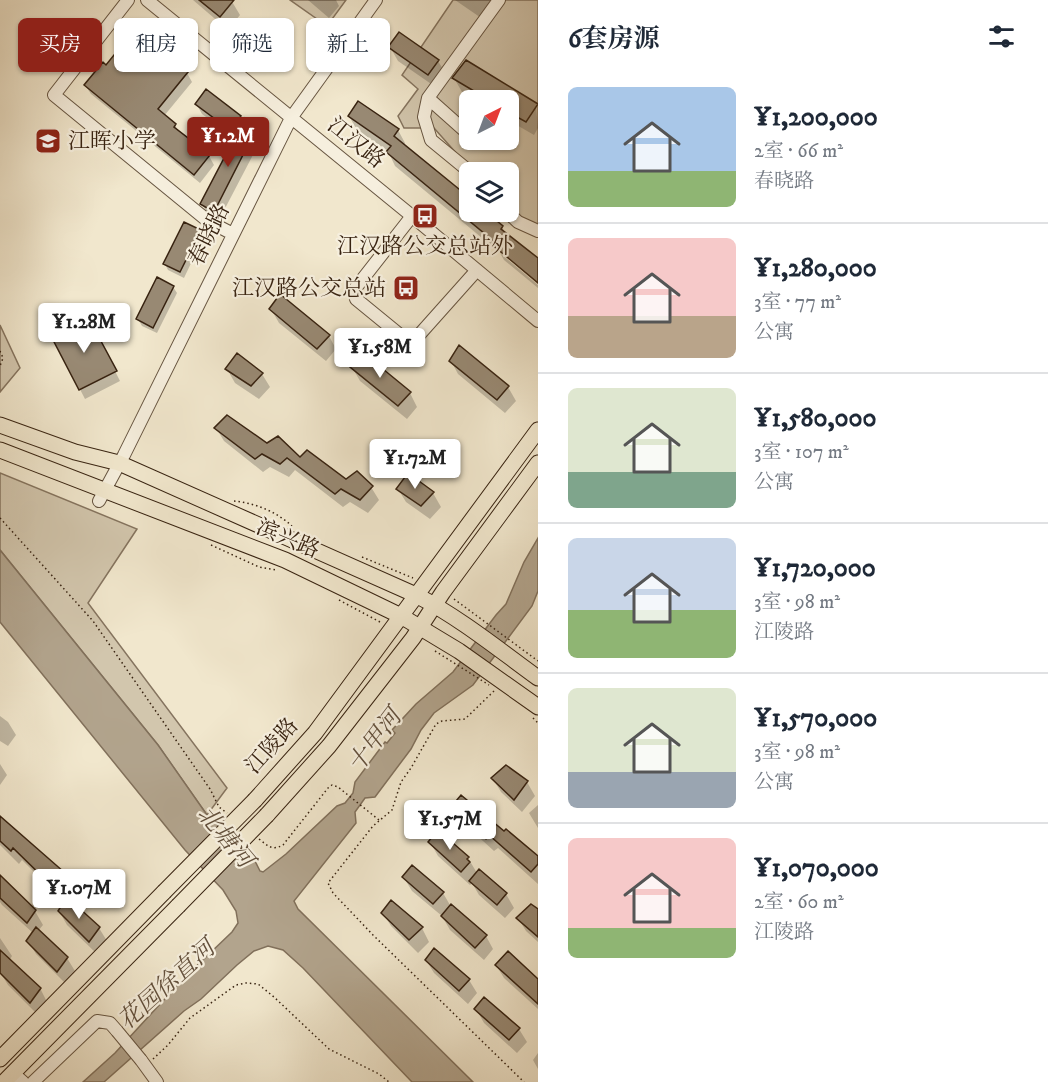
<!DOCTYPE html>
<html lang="zh">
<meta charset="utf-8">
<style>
body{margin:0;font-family:"IM FELL DW Pica","Noto Serif SC",serif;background:#f6f6f7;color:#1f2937;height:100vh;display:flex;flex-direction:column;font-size:22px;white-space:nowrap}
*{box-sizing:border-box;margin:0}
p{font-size:20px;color:#747a83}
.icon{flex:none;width:33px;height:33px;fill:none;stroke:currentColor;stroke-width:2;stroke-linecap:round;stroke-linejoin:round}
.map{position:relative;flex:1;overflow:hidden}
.panel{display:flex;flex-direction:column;background:#fff;width:510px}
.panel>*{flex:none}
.hud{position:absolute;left:18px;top:18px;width:429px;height:54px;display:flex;gap:12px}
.needle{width:39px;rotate:42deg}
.tools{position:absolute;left:459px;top:90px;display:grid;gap:12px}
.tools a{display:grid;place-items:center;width:60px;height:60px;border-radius:9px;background:#fff;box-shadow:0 2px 4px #0004;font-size:30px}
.price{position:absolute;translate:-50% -51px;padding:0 14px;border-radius:6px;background:#fff;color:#222;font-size:20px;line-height:39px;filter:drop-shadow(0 2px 3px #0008)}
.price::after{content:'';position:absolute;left:50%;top:36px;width:18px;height:14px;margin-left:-9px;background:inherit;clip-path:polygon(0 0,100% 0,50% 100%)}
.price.selected{background:#8f2418;color:#fff}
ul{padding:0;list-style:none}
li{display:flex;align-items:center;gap:18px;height:150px;padding:0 30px}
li+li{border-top:2px solid #e0e1e3}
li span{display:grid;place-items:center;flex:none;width:168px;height:120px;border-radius:9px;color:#555}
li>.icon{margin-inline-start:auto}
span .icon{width:72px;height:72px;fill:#fffc;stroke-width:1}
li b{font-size:26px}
h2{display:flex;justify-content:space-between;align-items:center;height:72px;padding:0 30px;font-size:26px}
.tag{padding:0 21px;border-radius:9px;background:#fff;box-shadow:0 2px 4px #0004;font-size:21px;line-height:54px}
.tag.selected{background:#8f2418;color:#fff}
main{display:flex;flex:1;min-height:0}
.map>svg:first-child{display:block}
.green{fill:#d2c6ad;stroke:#85745f;stroke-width:1.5;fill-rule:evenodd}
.water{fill:#b2a48d;stroke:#81705b;stroke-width:1.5}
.shadow{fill:#0003}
.building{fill:#988973;stroke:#382311;stroke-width:1.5}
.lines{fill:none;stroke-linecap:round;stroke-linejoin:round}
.minor-casing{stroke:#665440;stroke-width:14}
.major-casing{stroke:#382311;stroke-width:17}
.path{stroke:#382311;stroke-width:1.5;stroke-dasharray:1.5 3;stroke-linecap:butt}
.minor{stroke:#f6efde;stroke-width:12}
.major{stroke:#f1e7cd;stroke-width:15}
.minor-bridge-casing{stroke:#665440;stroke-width:14;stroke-linecap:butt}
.major-bridge-casing{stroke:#382311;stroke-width:17;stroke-linecap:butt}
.path-bridge{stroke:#382311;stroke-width:1.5;stroke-dasharray:1.5 3;stroke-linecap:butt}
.minor-bridge{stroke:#f6efde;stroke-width:12}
.major-bridge{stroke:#f1e7cd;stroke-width:15}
.labels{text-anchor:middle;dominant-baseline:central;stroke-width:4.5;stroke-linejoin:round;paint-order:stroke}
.poi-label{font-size:22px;fill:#382311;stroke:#f6efde;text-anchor:start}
.street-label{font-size:22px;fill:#382311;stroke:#f6efde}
.water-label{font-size:24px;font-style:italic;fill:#63503c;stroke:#f6efde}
</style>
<main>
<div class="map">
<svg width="538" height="1082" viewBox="0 0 538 1082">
<rect width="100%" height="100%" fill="#f1e7cd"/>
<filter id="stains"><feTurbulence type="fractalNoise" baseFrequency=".00333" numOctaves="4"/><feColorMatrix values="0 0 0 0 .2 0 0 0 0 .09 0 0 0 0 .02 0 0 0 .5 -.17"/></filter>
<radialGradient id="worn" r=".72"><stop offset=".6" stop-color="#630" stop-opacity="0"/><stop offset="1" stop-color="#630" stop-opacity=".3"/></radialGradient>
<path class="green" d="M290,0H346L327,26Z
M453,0H538V226L522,218L509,203L508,172H479L457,154L434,128H404L398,116L418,89L402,75ZM470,100H508V140H470Z
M0,325L20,368L0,392Z
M0,473L137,529L88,603L227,788L207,815L158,745L0,550Z"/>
<path class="water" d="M538,538V591L532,606L473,685L434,713L421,730L411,749L375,797L365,798L355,812L356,823L294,901L298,909L473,1082H412L303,968L283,950L268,946L254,951L237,965L201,999L184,1011L104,1082H83L115,1053L185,977L232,932L238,923L236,911L223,890L185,850L0,622V550L158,745L207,815L254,859L260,871L263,872L286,854L337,806L345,803L353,793L355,782L385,742L387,743L395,733L392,730L416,704L453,672L496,615L506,604L524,562Z"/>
<path class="shadow" d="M193,0H231L240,15L228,30Z
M308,0H336L339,6L329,18Z
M455,0H491L496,9L487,22Z
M390,47L438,61L446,74L437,88L398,61Z
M187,73L192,82L164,116L175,125L179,132L209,156L214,165L200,183L91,94L85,85Z
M454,78L536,105L538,128L534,135L508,120V100H476L462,92Z
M197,105L240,117L244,123H249L254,133L255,151L219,220L207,213L202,204L236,139L202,114Z
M349,116L398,130L405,143L404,146L470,212H483L502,227L507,236L499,249V252L395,166L388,151L357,130Z
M199,231L203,238L184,278L168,270L165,264Z
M500,253L538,285V288L504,260Z
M173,287L177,293L157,333L142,326L138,319Z
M271,309L329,336L336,349L326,361L279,323Z
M93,327L120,381L85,399L53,337Z
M460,347L508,387L516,401L505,413L458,374L451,361Z
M352,367L410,393L417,407L407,419L360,381Z
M227,369L262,374L270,387L259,399L235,383Z
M216,428L267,445L346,481L371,487L379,500L368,513L350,502L343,507L295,470L289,477L270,467L263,472L224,441Z
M398,489L433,493L441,507L430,519L406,502Z
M0,716L8,722L16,735L8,746L0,741Z
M0,764L7,775L0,785Z
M506,767L527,782L535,796L522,812L501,792L493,779Z
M538,805V828L529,813Z
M453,807L538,858V884L498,848L494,851L461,821Z
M0,818L63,873L70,887L61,899L22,860L19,864L0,845Z
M430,842L468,858L477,873L479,871L506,894L514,908L505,918L479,895L472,883L470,885L438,856Z
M404,878L443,893L450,905L486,936L493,949L484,960L450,930L442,916L412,891Z
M0,882L35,911L43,925L38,931L67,958L75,971L66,984L36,954L28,941L33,933L2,905L0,902Z
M59,911L99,928L107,941L97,954L67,925Z
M538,911V942L526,931L518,918Z
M383,913L422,928L429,942L418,953L391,926Z
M0,938L12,956L9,961L40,988L47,1002L38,1015L8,985L0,972Z
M426,960L469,980L477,993L468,1004L434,973Z
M496,965L538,981V1009L504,978Z
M476,1009L519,1029L527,1042L517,1053L484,1023Z
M538,1053V1069L533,1060Z"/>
<path class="building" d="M199,0H234L220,17Z
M135,29L188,72L158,109L176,124L174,127L210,155L194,175L84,85L103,62L106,65Z
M399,32L439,60L428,75L388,47Z
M466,60L538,104L526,122L508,112V100H489L452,78Z
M206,89L241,116L230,130L195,104Z
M358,101L399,129L394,136L470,198V212H486L503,226L501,229L538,258V283L495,247L497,244L386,152L391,146L348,116Z
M245,118L250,122V141L214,212L200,204Z
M184,222L201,230L180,272L163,264Z
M157,277L174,286L153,328L136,319Z
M280,294L330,335L317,349L269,309Z
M88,317L117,371L79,390L51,336Z
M459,345L509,386L497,400L449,361Z
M361,351L411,392L398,406L350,367Z
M237,353L263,373L251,386L225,369Z
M227,415L267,443L278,436L300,457L307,450L346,479L357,471L373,486L360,500L341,489L335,494L287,458L280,464L262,454L255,459L214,428Z
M408,473L434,492L421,506L396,489Z
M506,765L528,781L514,800L491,778Z
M461,795L504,831L506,829L538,856V864L531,872L489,835L486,839L451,807Z
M0,816L64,872L53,887L13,848L11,851L0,841Z
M438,830L469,857L467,859L470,862L461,872L428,842Z
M412,865L444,892L433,904L402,877Z
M479,869L507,893L497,905L469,881Z
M0,875L36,910L27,923L0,898Z
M67,897L100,927L89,942L58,911Z
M391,900L423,927L409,940L381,913Z
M451,904L487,935L475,948L441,916Z
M531,904L538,909V937L516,918Z
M36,927L68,957L57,972L26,941Z
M434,948L470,979L459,991L425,960Z
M0,950L41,988L30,1003L0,973Z
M508,951L538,979V1004L495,965Z
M484,997L520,1028L509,1040L474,1009Z"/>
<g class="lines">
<g class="minor-casing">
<path id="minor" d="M128,0L54,95L208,221L233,234
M147,0L412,216L538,321
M428,98L465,131
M470,172L431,140L424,117L428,98L499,0
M507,212L518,222L538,231
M412,216L354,290L356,299L411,344L477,270
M99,501L124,455L291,118L376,0
M141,1060L157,1082
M13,1073L23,1082
M33,1082L97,1021L110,1023L117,1031"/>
</g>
<g class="major-casing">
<path id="major" d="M0,425L75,452L119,463L416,595C460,618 498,649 538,678
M0,450L285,560L401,616L459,651L538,707
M255,800L315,733L538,430
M267,815L329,746L413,638L443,592L538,463
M0,1059L164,892
M4,1082L178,906"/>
</g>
<path class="path" d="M0,351L3,358L0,366
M234,501C255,503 277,512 292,526
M0,518L93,621L210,789L219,807L227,813
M211,545L259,567L276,570
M362,557L413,578
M454,599L538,661
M339,600L380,622
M494,691L465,719L442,721L436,724L411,768L401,782L392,810L373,826L328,883L333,893L373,935L524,1082
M533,718L538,723
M259,839C268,846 272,851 283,845L328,788L332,785L338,787L379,820
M153,1059L168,1045L190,1018L236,985L246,983L258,984L274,997L329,1049L379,1074L389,1082"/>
<use href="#minor" class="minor"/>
<use href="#major" class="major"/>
<g class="minor-bridge-casing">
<path id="minor-bridge" d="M117,1031L141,1060"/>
</g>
<g class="major-bridge-casing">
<path id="major-bridge" d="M164,892L255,800
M178,906L267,815"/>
</g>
<path class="path-bridge" d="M435,651L489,685"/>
<use href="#minor-bridge" class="minor-bridge"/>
<use href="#major-bridge" class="major-bridge"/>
</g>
<defs>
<g id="school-square" transform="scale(1.35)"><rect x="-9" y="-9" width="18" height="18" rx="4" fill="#8f2418" stroke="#f6efde"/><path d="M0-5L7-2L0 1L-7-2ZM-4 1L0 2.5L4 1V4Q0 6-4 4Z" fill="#fff"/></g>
<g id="bus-square" transform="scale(1.35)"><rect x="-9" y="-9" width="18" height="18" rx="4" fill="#8f2418" stroke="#f6efde"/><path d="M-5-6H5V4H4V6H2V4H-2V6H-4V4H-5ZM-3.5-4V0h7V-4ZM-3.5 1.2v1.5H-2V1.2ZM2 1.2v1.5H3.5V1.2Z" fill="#fff"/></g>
</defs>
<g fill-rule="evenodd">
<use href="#school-square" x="48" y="141"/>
<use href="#bus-square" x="425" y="216"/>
<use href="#bus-square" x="406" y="288"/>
</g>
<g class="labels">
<g class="poi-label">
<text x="68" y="141">江晖小学</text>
<text x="425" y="246" text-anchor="middle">江汉路公交总站外</text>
<text x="386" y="288" text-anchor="end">江汉路公交总站</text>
</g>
<g class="street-label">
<text transform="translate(356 143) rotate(39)">江汉路</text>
<text transform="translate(209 235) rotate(-64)">春晓路</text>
<text transform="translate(288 539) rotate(23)">滨兴路</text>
<text transform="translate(272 746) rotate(-48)">江陵路</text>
</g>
<g class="water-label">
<text transform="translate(375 741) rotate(-53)">十甲河</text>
<text transform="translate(225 837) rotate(50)">北塘河</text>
<text transform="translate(167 985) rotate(-42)">花园徐直河</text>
</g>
</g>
<rect width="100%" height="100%" filter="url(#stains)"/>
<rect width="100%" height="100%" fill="url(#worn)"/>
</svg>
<div class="tools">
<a><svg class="needle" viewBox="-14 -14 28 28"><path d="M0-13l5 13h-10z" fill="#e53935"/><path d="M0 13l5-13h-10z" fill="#747a83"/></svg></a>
<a><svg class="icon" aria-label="layers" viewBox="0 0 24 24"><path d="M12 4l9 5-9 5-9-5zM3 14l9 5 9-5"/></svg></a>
</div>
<b class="price selected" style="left:228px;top:168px">¥1.2M</b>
<b class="price" style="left:84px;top:354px">¥1.28M</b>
<b class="price" style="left:380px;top:379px">¥1.58M</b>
<b class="price" style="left:415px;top:490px">¥1.72M</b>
<b class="price" style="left:450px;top:851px">¥1.57M</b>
<b class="price" style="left:79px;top:920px">¥1.07M</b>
<div class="hud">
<a class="tag selected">买房</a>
<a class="tag">租房</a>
<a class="tag">筛选</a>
<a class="tag">新上</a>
</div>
</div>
<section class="panel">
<h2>6套房源<svg class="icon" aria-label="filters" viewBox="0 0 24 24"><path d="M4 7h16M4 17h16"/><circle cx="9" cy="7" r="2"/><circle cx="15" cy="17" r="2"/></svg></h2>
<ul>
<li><span style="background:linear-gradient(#a9c7e8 70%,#8fb573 0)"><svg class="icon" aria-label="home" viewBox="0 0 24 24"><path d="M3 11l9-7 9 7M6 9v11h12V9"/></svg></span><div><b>¥1,200,000</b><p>2室 · 66 m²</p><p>春晓路</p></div></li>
<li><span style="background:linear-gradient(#f6c9c9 65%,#b9a48a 0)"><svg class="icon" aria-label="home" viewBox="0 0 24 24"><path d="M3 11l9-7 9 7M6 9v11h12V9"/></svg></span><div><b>¥1,280,000</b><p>3室 · 77 m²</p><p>公寓</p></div></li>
<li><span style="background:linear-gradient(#dfe7d0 70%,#7fa58c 0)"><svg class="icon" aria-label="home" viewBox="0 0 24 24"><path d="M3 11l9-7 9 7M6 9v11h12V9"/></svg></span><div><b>¥1,580,000</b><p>3室 · 107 m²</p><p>公寓</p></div></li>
<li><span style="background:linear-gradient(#c9d6e8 60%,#8fb573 0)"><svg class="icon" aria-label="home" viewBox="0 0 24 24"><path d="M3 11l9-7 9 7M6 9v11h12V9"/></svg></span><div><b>¥1,720,000</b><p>3室 · 98 m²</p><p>江陵路</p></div></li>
<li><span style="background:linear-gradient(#dfe7d0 70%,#9aa5b1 0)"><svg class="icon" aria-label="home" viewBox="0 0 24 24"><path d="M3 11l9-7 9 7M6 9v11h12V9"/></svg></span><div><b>¥1,570,000</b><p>3室 · 98 m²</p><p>公寓</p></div></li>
<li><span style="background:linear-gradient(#f6c9c9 75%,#8fb573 0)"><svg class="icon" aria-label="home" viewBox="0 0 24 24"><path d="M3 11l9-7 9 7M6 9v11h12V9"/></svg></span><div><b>¥1,070,000</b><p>2室 · 60 m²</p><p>江陵路</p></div></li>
</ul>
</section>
</main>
